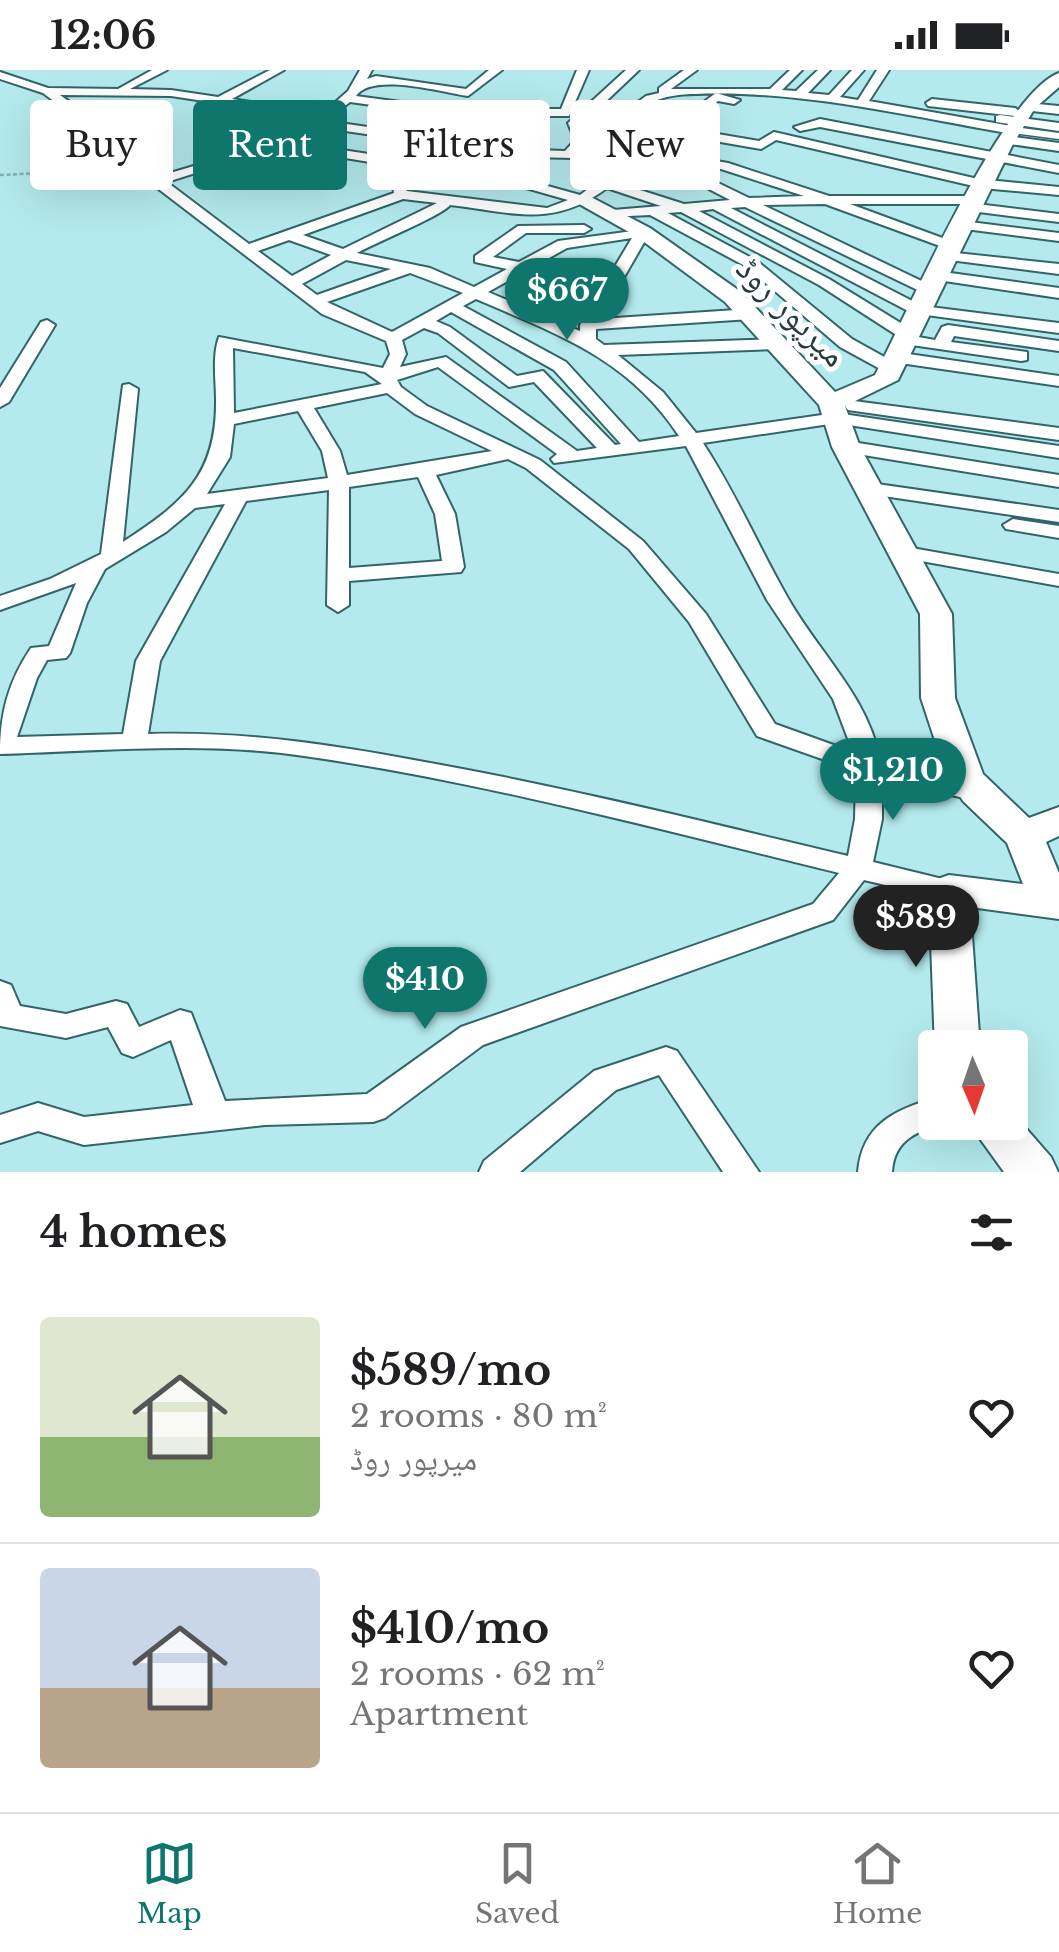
<!DOCTYPE html>
<meta charset="utf-8">
<style>
body{margin:0;font-family:"Libre Baskerville","Noto Naskh Arabic",serif;background:#f6f6f6;color:#202124;height:100vh;display:flex;flex-direction:column;font-size:38px;white-space:nowrap}
*{box-sizing:border-box;margin:0}
p{font-size:32px;color:#757577}
.icon{flex:none;width:55px;height:55px;fill:none;stroke:currentColor;stroke-width:2;stroke-linecap:round;stroke-linejoin:round}
.map{position:relative;height:1102px;overflow:hidden}
.panel{display:flex;flex-direction:column;background:#fff;flex:1}
.panel>*{flex:none}
.guide{position:absolute;left:30px;top:30px;width:1000px;height:90px;display:flex;gap:20px}
.needle{width:65px;rotate:178deg}
.controls{position:absolute;left:918px;top:960px;display:grid;gap:20px}
.controls a{display:grid;place-items:center;width:110px;height:110px;border-radius:10px;background:#fff;box-shadow:0 10px 40px #0002;font-size:50px}
.price{position:absolute;translate:-50% -85px;padding:0 22px;border-radius:35px;background:#0f766e;color:#fff;font-size:32px;line-height:65px;filter:drop-shadow(0 2px 5px #0008)}
.price::after{content:'';position:absolute;left:50%;top:60px;width:30px;height:22px;margin-left:-15px;background:inherit;clip-path:polygon(0 0,100% 0,50% 100%)}
.price.current{background:#222;color:#fff}
ul{padding:0;list-style:none}
li{display:flex;align-items:center;gap:30px;height:250px;padding:0 40px}
li+li{border-top:2px solid #e0e0e0}
li span{display:grid;place-items:center;flex:none;width:280px;height:200px;border-radius:10px;color:#555}
li>.icon{margin-inline-start:auto}
span .icon{width:120px;height:120px;fill:#fffc;stroke-width:1}
li b{font-size:42px}
h2{display:flex;justify-content:space-between;align-items:center;height:120px;padding:0 40px;font-size:42px}
.chip{padding:0 35px;border-radius:10px;background:#fff;box-shadow:0 10px 40px #0002;font-size:35px;line-height:90px}
.chip.current{background:#0f766e;color:#fff}
.status{display:flex;justify-content:space-between;align-items:center;height:70px;padding:0 50px;background:#fff;direction:ltr}
.status svg{height:28px;fill:currentColor}
.dock{display:flex;justify-content:space-around;align-items:center;height:140px;border-top:2px solid #e0e0e0;background:#fff;font-size:28px;color:#757577}
.dock a{display:grid;justify-items:center;gap:5px}
.dock .current{color:#0f766e}
.map>svg:first-child{display:block}
.lines{fill:none;stroke-linecap:round;stroke-linejoin:round}
.lane-casing{stroke:#326568;stroke-width:9}
.street-casing{stroke:#326568;stroke-width:4}
.secondary-casing{stroke:#326568;stroke-width:4}
.path{stroke:#83aeb0;stroke-width:2.5;stroke-dasharray:4 2.5;stroke-linecap:butt}
.lane{stroke:#fff;stroke-width:6}
.street{fill:#fff;fill-rule:evenodd}
.secondary{fill:#fff;fill-rule:evenodd}
.labels{text-anchor:middle;dominant-baseline:central;stroke-width:10;stroke-linejoin:round;paint-order:stroke}
.street-label{font-size:35px;fill:#253b3c;stroke:#fff}
</style>
<div class="status"><b>12:06</b><svg viewBox="0 0 49 12"><path d="M0 12V9h3v3zM5 12V6h3v6zM10 12V3h3v9zM15 12V0h3v12zM26 1h20v11H26zM47 4h2v5h-2z"/></svg></div>
<div class="map">
<svg width="1059" height="1102" viewBox="0 0 1059 1102">
<rect width="100%" height="100%" fill="#b4eaed"/>
<g class="lines">
<g class="lane-casing">
<path id="lane" d="M1013,60L1059,66"/>
</g>
<g class="street-casing">
<path id="street" d="M152,0H167L130,19L171,20L218,27L270,0H284L232,29L323,43L348,21L360,0H372L367,9L376,6L466,19L489,0H502L468,26C441,22 372,2 356,26L446,38L452,42L533,49L538,39H561L577,0H589L569,46H546L537,57L476,52L468,57L474,61L472,64L450,82L466,85L474,78L565,81L575,70L568,53L626,0H639L579,57L588,70L573,88L479,86L471,93L441,89L435,94L508,105L580,125L612,101L615,83L594,75L595,48L615,49L646,26L659,23V18L684,0H697L671,19H770L790,0H802L782,20L796,21L818,0H830L808,23L829,25L852,0H864L840,27L858,30L877,0H889L869,31L1017,57V63L1013,64C907,46 802,20 696,24C682,24 663,26 651,33C634,43 627,58 605,55L606,73L638,79L716,23L740,30L734,34L718,31L682,58L759,71L774,62L978,109L1059,117V125L982,118L776,70L761,79L674,64L653,80L728,93L829,126H974L981,130L977,134L1059,144V152L971,141L966,140V134H850L956,173L958,176L951,180L825,134L763,135L934,217V223L928,225L745,137L731,138L922,236L1059,253V263L912,243L713,139L699,141L829,209L912,260L913,266L935,270L942,257L948,255L1059,271V281L954,266L951,272L1027,282V290L1021,291L898,273V266L819,215L681,142L668,143L757,191L852,269L888,289L889,283L895,282L1059,306V316L893,292L899,297L896,301H884L840,277L747,197L650,145L608,147V141L613,140L661,136L607,118C552,159 513,142 450,135C443,145 375,173 357,183L430,198L474,217L507,199L475,192V186L518,156L584,155L591,159L584,163H526L493,187L519,192L558,171L648,159L650,162L600,249L751,239L759,244L751,249L596,259V269L604,275L776,269L784,274L776,279L618,285L663,322L696,363L836,343L1059,376V388L836,353L703,373C736,423 759,478 789,530C820,584 868,627 880,690L985,716L989,722L985,728L976,731L882,708V749L873,792L959,813L963,820L959,827L949,830L864,810L833,850L483,975L385,1048L373,1052L265,1055L84,1075L38,1061L0,1073V1045L38,1033L84,1047L193,1035L171,970L133,987L122,983L108,957L66,968L0,956V911L11,915L20,936L66,944L116,931L127,934L139,957L180,940L191,943L225,1031L367,1024L461,957L813,834L839,803C662,760 485,712 304,686C204,671 100,681 0,684C0,644 8,612 31,578L49,576L76,513L0,540V526L50,509L101,484L123,315L129,314L138,319L123,472C183,433 217,405 216,330C216,310 212,286 219,267L383,298L390,284L386,271L322,244L152,114L123,83L43,23L0,9V2L48,18L118,19ZM60,25L171,26L314,48L238,83L160,106L133,77ZM350,32L436,44L441,49L462,50L451,60L457,64L451,69L326,51ZM317,57L443,75L422,92L289,72ZM277,77L413,99L393,115L394,123L249,174L167,112ZM628,85L721,99L804,126L749,128L712,110L626,93ZM427,101L508,113L568,130L547,138L407,121L405,119ZM625,101L703,116L730,130L684,134L615,112ZM403,129L437,133L343,179L303,165ZM632,168L580,255V261L488,222L567,178ZM289,170L331,185L292,206L258,181ZM346,190L391,199L317,225L302,214ZM410,203L463,223L392,262L327,232ZM476,229C557,264 628,288 679,366L639,372L566,292L463,236ZM451,242L554,300L621,374L615,375L543,301L517,306L450,257L436,251ZM424,258L438,263L509,317L534,312L597,378L577,381L446,287L400,297L406,284L402,270ZM233,278L365,302L382,314L234,343ZM438,297L557,384L551,389L554,393L686,376L767,530L833,629L853,682L775,654L706,544L643,471L540,390L427,336L401,317L397,310ZM387,323L415,344L492,381L347,405L340,381L314,338ZM298,341L322,381L328,408L207,424L230,387L234,354ZM508,389L526,398L629,479L689,552L757,666L856,701L855,749L848,786C713,754 578,720 441,695C340,676 252,661 148,664L160,591L246,431L329,420L327,535L338,542L349,535V511L461,502L464,497L455,444L436,405ZM418,407L435,444L442,491L349,498V417ZM225,434L136,591L123,664L17,667L37,608L47,590L66,588L70,583L87,533L105,499L166,462L195,438Z
M932,29L1015,38L1021,42L1015,46L928,36L926,33Z
M1027,33L1059,36V44L1023,40V34Z
M1000,45L1059,53V61L996,52V46Z
M820,49L1059,95V103L820,57L800,61L794,57Z
M1007,66L1059,73V81L1003,73L1001,70Z
M962,151L1059,163V171L957,158L955,155Z
M947,182L1059,194V204L942,189V183Z
M936,201L1059,218V228L931,209V203Z
M47,250L55,255L9,332L0,337V318L41,252Z
M854,331L1059,358V370L848,340L845,336Z
M846,371L1059,405V417L839,381L837,377Z
M870,413L1059,440V452L863,423L860,419Z
M1013,449L1059,456V468L1006,459L1003,455Z
M906,477L1059,504V516L899,487L895,483L899,479Z
M666,977L677,981L759,1102H723L659,1005L616,1020L520,1102H479L484,1091L594,1001Z
M935,1028V1052H945C917,1062 894,1069 892,1102H858C862,1055 894,1040 935,1028Z"/>
</g>
<g class="secondary-casing">
<path id="secondary" d="M1059,3V17L1035,38L1013,74L898,310L845,336L860,377L952,544L955,628L983,704L1029,748L1059,737V766L1046,772L1059,803V849L970,837L980,978L935,979L929,820L935,810L949,805L1023,814L1007,773L963,731L946,704L921,628L920,544L832,377L819,335L725,232L636,166L572,130L589,126L650,158L741,222L835,322L875,305C907,244 1002,24 1059,3Z
M1010,1040L1051,1087L1058,1102H1004L968,1052H1010Z"/>
</g>
<path class="path" d="M0,105L125,99"/>
<use href="#lane" class="lane"/>
<use href="#street" class="street"/>
<use href="#secondary" class="secondary"/>
</g>
<g class="labels">
<g class="street-label">
<text transform="translate(792 241) rotate(45)">میرپور روڈ</text>
</g>
</g>
</svg>
<div class="controls">
<a><svg class="needle" viewBox="-14 -14 28 28"><path d="M0-13l5 13h-10z" fill="#e53935"/><path d="M0 13l5-13h-10z" fill="#757577"/></svg></a>
</div>
<b class="price" style="left:567px;top:273px">$667</b>
<b class="price" style="left:893px;top:753px">$1,210</b>
<b class="price current" style="left:916px;top:900px">$589</b>
<b class="price" style="left:425px;top:962px">$410</b>
<div class="guide">
<a class="chip">Buy</a>
<a class="chip current">Rent</a>
<a class="chip">Filters</a>
<a class="chip">New</a>
</div>
</div>
<section class="panel">
<h2>4 homes<svg class="icon" aria-label="filters" viewBox="0 0 24 24"><path d="M4 7h16M4 17h16"/><circle cx="9" cy="7" r="2"/><circle cx="15" cy="17" r="2"/></svg></h2>
<ul>
<li><span style="background:linear-gradient(#dfe7d0 60%,#8fb573 0)"><svg class="icon" aria-label="home" viewBox="0 0 24 24"><path d="M3 11l9-7 9 7M6 9v11h12V9"/></svg></span><div><b>$589/mo</b><p>2 rooms · 80 m²</p><p>میرپور روڈ</p></div><svg class="icon" aria-label="heart" viewBox="0 0 24 24"><path d="M12 20l-8-8c-3-5 5-10 8-4 3-6 11-1 8 4z"/></svg></li>
<li><span style="background:linear-gradient(#c9d6e8 60%,#b9a48a 0)"><svg class="icon" aria-label="home" viewBox="0 0 24 24"><path d="M3 11l9-7 9 7M6 9v11h12V9"/></svg></span><div><b>$410/mo</b><p>2 rooms · 62 m²</p><p>Apartment</p></div><svg class="icon" aria-label="heart" viewBox="0 0 24 24"><path d="M12 20l-8-8c-3-5 5-10 8-4 3-6 11-1 8 4z"/></svg></li>
</ul>
</section>
<nav class="dock">
<a class="current"><svg class="icon" aria-label="map" viewBox="0 0 24 24"><path d="M3 6l6-2 6 2 6-2v14l-6 2-6-2-6 2zM9 4v14M15 6v14"/></svg>Map</a>
<a><svg class="icon" aria-label="saved" viewBox="0 0 24 24"><path d="M7 4h10v16l-5-4-5 4z"/></svg>Saved</a>
<a><svg class="icon" aria-label="home" viewBox="0 0 24 24"><path d="M3 11l9-7 9 7M6 9v11h12V9"/></svg>Home</a>
</nav>
